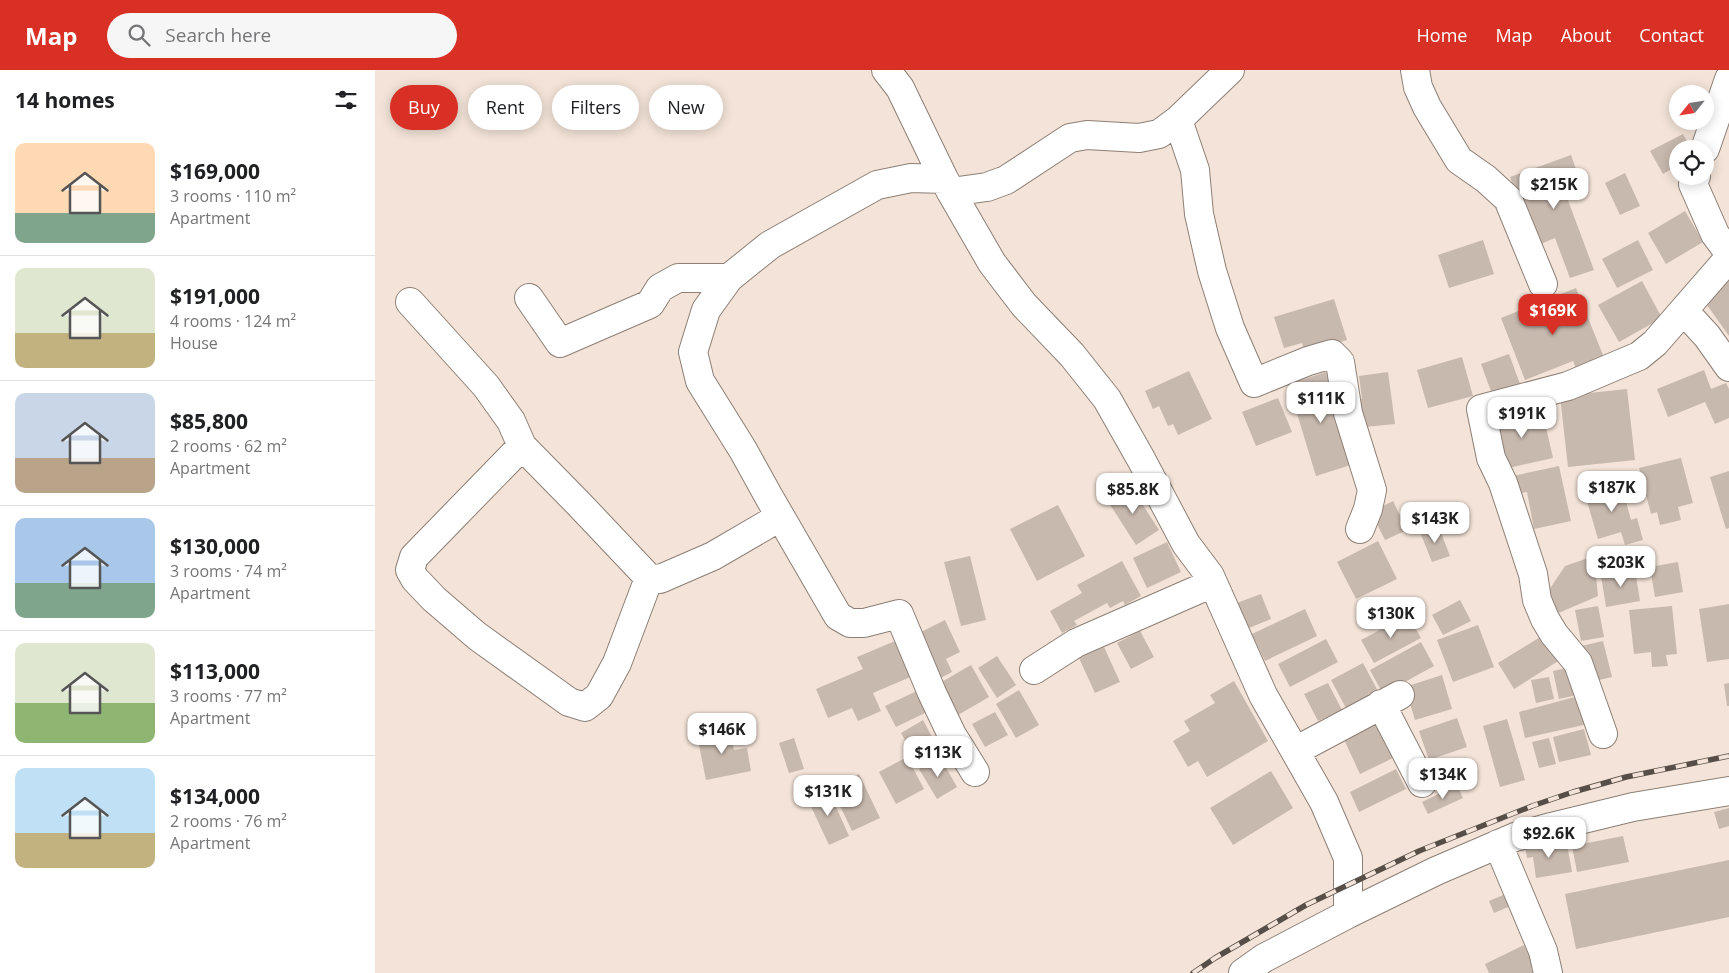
<!DOCTYPE html>
<meta charset="utf-8">
<style>
body{margin:0;font-family:"Open Sans",sans-serif;background:#f6f6f6;color:#202124;height:100vh;display:flex;flex-direction:column;font-size:19px;white-space:nowrap}
*{box-sizing:border-box;margin:0}
p{font-size:16px;color:#757577}
.icon{flex:none;width:28px;height:28px;fill:none;stroke:currentColor;stroke-width:2;stroke-linecap:round;stroke-linejoin:round}
.map{position:relative;flex:1;overflow:hidden}
.panel{display:flex;flex-direction:column;background:#fff;width:375px}
.panel>*{flex:none}
.top-card{position:absolute;left:15px;top:15px;width:475px;height:45px;display:flex;gap:10px}
.needle{width:32px;rotate:240deg}
.tools{position:absolute;left:1294px;top:15px;display:grid;gap:10px}
.tools a{display:grid;place-items:center;width:45px;height:45px;border-radius:50%;background:#fff;box-shadow:0 2px 12px #0003;font-size:25px}
.price{position:absolute;translate:-50% -42px;padding:0 11px;border-radius:10px;background:#fff;color:#222;font-size:16px;line-height:32px;filter:drop-shadow(0 1px 2px #0008)}
.price::after{content:'';position:absolute;left:50%;top:30px;width:15px;height:11px;margin-left:-8px;background:inherit;clip-path:polygon(0 0,100% 0,50% 100%)}
.price.on{background:#d93025;color:#fff}
ul{padding:0;list-style:none}
li{display:flex;align-items:center;gap:15px;height:125px;padding:0 15px}
li+li{border-top:1px solid #e0e0e0}
li span{display:grid;place-items:center;flex:none;width:140px;height:100px;border-radius:10px;color:#555}
li>.icon{margin-inline-start:auto}
span .icon{width:60px;height:60px;fill:#fffc;stroke-width:1}
li b{font-size:21px}
h2{display:flex;justify-content:space-between;align-items:center;height:60px;padding:0 15px;font-size:21px}
.pill{padding:0 18px;border-radius:22px;background:#fff;box-shadow:0 2px 12px #0003;font-size:18px;line-height:45px}
.pill.on{background:#d93025;color:#fff}
header{display:flex;align-items:center;gap:30px;box-sizing:border-box;height:70px;padding:0 25px;background:#d93025;color:#fff}
header strong{font-size:24px}
nav{display:flex;gap:28px;margin-inline-start:auto;font-size:18px}
.search{width:350px;height:45px;background:#f6f6f6;display:flex;align-items:center;gap:12px;box-sizing:border-box;padding:0 18px;border-radius:28px;color:#757577;font-size:19px}
main{display:flex;flex:1;min-height:0}
.map>svg:first-child{display:block}
.building{fill:#c8b9ae}
.lines{fill:none;stroke-linecap:round;stroke-linejoin:round}
.minor-casing{stroke:#8d7f75;stroke-width:30}
.minor{stroke:#fff;stroke-width:28}
.rail-casing{stroke:#574e48;stroke-width:5.5}
.rail{stroke:#f3e3d8;stroke-width:4;stroke-dasharray:11;stroke-linecap:butt}
</style>
<header>
<strong>Map</strong>
<div class="search"><svg class="icon" aria-label="search" viewBox="0 0 24 24"><circle cx="10" cy="10" r="6"/><path d="M15 15l6 6"/></svg>Search here</div>
<nav><a>Home</a><a>Map</a><a>About</a><a>Contact</a></nav>
</header>
<main>
<section class="panel">
<h2>14 homes<svg class="icon" aria-label="filters" viewBox="0 0 24 24"><path d="M4 7h16M4 17h16"/><circle cx="9" cy="7" r="2"/><circle cx="15" cy="17" r="2"/></svg></h2>
<ul>
<li><span style="background:linear-gradient(#ffd9b3 70%,#7fa58c 0)"><svg class="icon" aria-label="home" viewBox="0 0 24 24"><path d="M3 11l9-7 9 7M6 9v11h12V9"/></svg></span><div><b>$169,000</b><p>3 rooms · 110 m²</p><p>Apartment</p></div></li>
<li><span style="background:linear-gradient(#dfe7d0 65%,#c2b280 0)"><svg class="icon" aria-label="home" viewBox="0 0 24 24"><path d="M3 11l9-7 9 7M6 9v11h12V9"/></svg></span><div><b>$191,000</b><p>4 rooms · 124 m²</p><p>House</p></div></li>
<li><span style="background:linear-gradient(#c9d6e8 65%,#b9a48a 0)"><svg class="icon" aria-label="home" viewBox="0 0 24 24"><path d="M3 11l9-7 9 7M6 9v11h12V9"/></svg></span><div><b>$85,800</b><p>2 rooms · 62 m²</p><p>Apartment</p></div></li>
<li><span style="background:linear-gradient(#a9c7e8 65%,#7fa58c 0)"><svg class="icon" aria-label="home" viewBox="0 0 24 24"><path d="M3 11l9-7 9 7M6 9v11h12V9"/></svg></span><div><b>$130,000</b><p>3 rooms · 74 m²</p><p>Apartment</p></div></li>
<li><span style="background:linear-gradient(#dfe7d0 60%,#8fb573 0)"><svg class="icon" aria-label="home" viewBox="0 0 24 24"><path d="M3 11l9-7 9 7M6 9v11h12V9"/></svg></span><div><b>$113,000</b><p>3 rooms · 77 m²</p><p>Apartment</p></div></li>
<li><span style="background:linear-gradient(#bfe0f5 65%,#c2b280 0)"><svg class="icon" aria-label="home" viewBox="0 0 24 24"><path d="M3 11l9-7 9 7M6 9v11h12V9"/></svg></span><div><b>$134,000</b><p>2 rooms · 76 m²</p><p>Apartment</p></div></li>
</ul>
</section>
<div class="map">
<svg width="1354" height="903" viewBox="0 0 1354 903">
<rect width="100%" height="100%" fill="#f3e3d8"/>
<path class="building" d="M1308,64L1316,79H1302V96L1288,104L1275,81Z
M1196,85L1208,119L1191,125L1219,200L1195,208L1180,168L1161,176L1135,107Z
M1250,103L1265,136L1245,145L1230,113Z
M1310,141L1328,172L1291,194L1273,163Z
M1108,170L1119,204L1074,218L1063,185Z
M1263,170L1278,200L1242,218L1227,189Z
M1354,208V266L1327,228Z
M1267,211L1287,248L1244,272L1223,235Z
M1201,218L1230,290L1202,301L1198,291L1150,310L1126,248Z
M959,229L972,270L930,283L927,273L909,278L899,247Z
M1134,284L1145,314L1117,324L1106,294Z
M1087,287L1098,326L1053,338L1042,300Z
M1329,300L1336,319L1351,313L1354,319V348L1340,354L1330,332L1293,347L1282,319Z
M814,301L837,349L803,365L798,354L793,356L784,336L778,339L770,321Z
M951,302L979,394L941,406L913,314Z
M1013,302L1020,354L990,357L975,331L987,329L984,306Z
M1252,319L1260,390L1193,397L1185,326Z
M903,328L917,362L881,376L867,342Z
M1146,336L1148,349L1168,344L1178,388L1129,399L1119,354L1128,352L1125,341Z
M1306,388L1318,433L1303,437L1306,450L1285,455L1282,442L1276,444L1264,398Z
M1184,396L1196,451L1159,459L1152,422L1142,424L1138,406Z
M1354,401V458L1351,459L1335,407Z
M1245,410L1256,450L1262,448L1268,470L1250,475L1246,462L1223,469L1209,421Z
M755,415L784,460L761,475L732,430Z
M1018,431L1032,460L1010,470L996,442Z
M683,435L710,486L662,511L635,459Z
M1063,455L1075,486L1057,492L1045,462Z
M1003,471L1022,509L981,529L962,492Z
M792,472L806,502L772,518L758,488Z
M595,486L611,550L586,556L569,492Z
M1219,486L1223,526L1179,545L1170,526L1190,496Z
M747,491L766,526L750,535L748,531L735,538L732,533L699,551L702,555L687,563L675,541L707,523L702,515Z
M1303,492L1308,522L1280,527L1275,497Z
M1260,500L1265,531L1231,537L1226,506Z
M886,524L896,549L869,560L859,534Z
M1085,530L1096,551L1068,565L1057,545Z
M1354,534V589L1332,592L1324,539Z
M1223,536L1229,567L1206,571L1200,540Z
M1297,536L1302,584L1291,585L1293,596L1277,597L1276,582L1259,584L1254,540Z
M930,539L942,566L890,591L877,564Z
M1033,545L1046,568L999,593L986,570Z
M570,550L585,582L571,589L577,602L560,611L538,566Z
M1103,555L1119,597L1078,612L1062,570Z
M765,561L779,587L756,599L742,573Z
M1172,563L1188,588L1139,619L1123,593Z
M525,569L540,605L498,623L506,641L483,651L477,638L453,648L441,619L488,599L482,587Z
M951,569L963,592L915,617L903,594Z
M1228,571L1237,607L1215,612L1206,576Z
M1046,572L1059,596L1008,624L995,600Z
M729,577L745,612L720,623L704,588Z
M622,586L641,615L622,628L603,598Z
M988,593L1004,623L972,640L956,610Z
M596,595L614,627L583,645L565,613Z
M1196,597L1202,625L1184,629L1178,601Z
M1067,605L1077,639L1040,650L1030,617Z
M1174,607L1179,629L1161,633L1156,610Z
M859,611L893,671L832,707L823,691L813,697L798,671L815,661L809,651L840,633L835,625Z
M953,613L967,640L943,651L929,624Z
M1354,613V636H1352L1349,614Z
M544,620L554,641L521,657L510,636Z
M644,620L664,655L641,668L621,634Z
M1207,625L1213,654L1150,668L1144,642Z
M620,642L633,665L610,677L597,654Z
M999,647L1018,688L985,704L966,663Z
M1082,648L1092,677L1054,690L1044,661Z
M1132,649L1150,710L1125,717L1108,656Z
M548,650L565,682L543,694L526,663Z
M355,658L359,680L372,678L376,701L331,710L322,665Z
M1209,659L1216,685L1184,692L1178,667Z
M419,668L429,699L414,703L404,673Z
M1174,668L1181,694L1164,698L1157,672Z
M532,687L549,719L521,734L504,702Z
M565,687L582,717L562,729L544,699Z
M1021,699L1031,719L984,742L975,722Z
M896,701L918,738L858,775L835,738Z
M484,704L505,748L477,761L456,717Z
M1082,715L1088,728L1053,744L1047,732Z
M453,719L474,766L454,775L432,728Z
M1354,738V756L1344,759L1339,742Z
M1248,766L1254,792L1202,802L1197,776Z
M1175,771L1176,776L1192,774L1197,802L1161,808L1158,787L1152,788L1150,775Z
M1354,790V847L1201,879L1190,824Z
M1133,823L1138,835L1119,843L1114,831Z
M1149,875L1159,896L1156,898L1159,903H1114L1110,894Z"/>
<g class="lines">
<g class="minor-casing">
<path id="minor" d="M511,0L525,18L569,109
M1040,0L1043,17L1052,37L1084,90L1111,109L1133,129L1168,214
M803,50L820,100L824,144L837,201L855,258L879,313L933,291L957,284L965,292L973,343L997,420L993,439L985,459
M1330,79L1354,9
M1321,106L1318,114L1340,164L1354,183
M576,122L617,193L649,235L697,285L732,329L766,389L811,474L835,506L888,625L949,732L973,788V844
M154,228L185,273L275,234L285,218L303,208H354
M35,232L111,316L136,351L147,376L203,433L274,508L285,509L338,486L405,447
M1309,241L1332,266L1354,297
M147,376L39,487L35,500L40,509L59,529L102,566L194,632L210,637L224,626L242,593L274,508
M659,600L701,573L838,513
M1006,634L1047,713
M1228,664L1203,593L1179,564L1170,549L1162,530L1158,504L1128,413L1116,388L1106,339L1193,316L1264,286L1280,273L1354,188
M920,681L1025,625
M600,702L577,665L557,623L524,544L489,553H475L463,546L394,427L368,380L325,311L318,282L331,240L354,208L395,175L502,115L536,108L569,109L576,122L612,117L631,110L695,68L712,65L764,68L784,64L803,50L855,0
M1123,774L1168,881L1173,903
M868,903L889,888L973,844L1061,801L1140,767L1176,757L1258,737L1354,721"/>
</g>
<use href="#minor" class="minor"/>
<g class="rail-casing">
<path id="rail" d="M818,903L840,888L931,835L1044,781L1157,736L1198,722L1251,707L1354,686"/>
</g>
<use href="#rail" class="rail"/>
</g>
</svg>
<div class="tools">
<a><svg class="needle" viewBox="-14 -14 28 28"><path d="M0-13l5 13h-10z" fill="#e53935"/><path d="M0 13l5-13h-10z" fill="#757577"/></svg></a>
<a><svg class="icon" aria-label="locate" viewBox="0 0 24 24"><circle cx="12" cy="12" r="6"/><path d="M12 2v4M12 18v4M2 12h4M18 12h4"/></svg></a>
</div>
<b class="price" style="left:1179px;top:140px">$215K</b>
<b class="price on" style="left:1178px;top:266px">$169K</b>
<b class="price" style="left:946px;top:354px">$111K</b>
<b class="price" style="left:1147px;top:369px">$191K</b>
<b class="price" style="left:1237px;top:443px">$187K</b>
<b class="price" style="left:758px;top:445px">$85.8K</b>
<b class="price" style="left:1060px;top:474px">$143K</b>
<b class="price" style="left:1246px;top:518px">$203K</b>
<b class="price" style="left:1016px;top:569px">$130K</b>
<b class="price" style="left:347px;top:685px">$146K</b>
<b class="price" style="left:563px;top:708px">$113K</b>
<b class="price" style="left:1068px;top:730px">$134K</b>
<b class="price" style="left:453px;top:747px">$131K</b>
<b class="price" style="left:1174px;top:789px">$92.6K</b>
<div class="top-card">
<a class="pill on">Buy</a>
<a class="pill">Rent</a>
<a class="pill">Filters</a>
<a class="pill">New</a>
</div>
</div>
</main>
